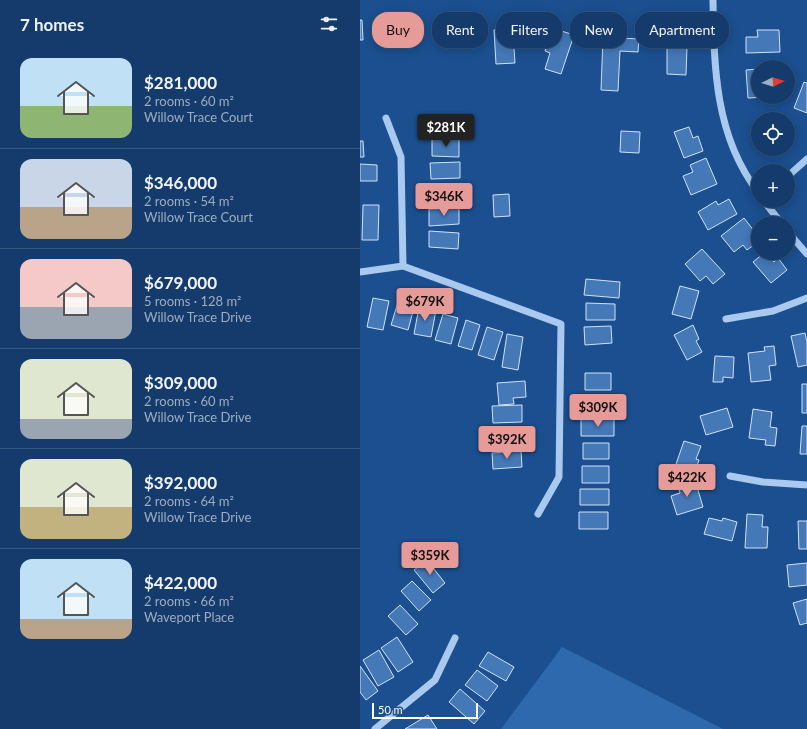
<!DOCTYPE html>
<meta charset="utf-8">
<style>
body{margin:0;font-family:Lato,sans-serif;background:#214673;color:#f1f3f6;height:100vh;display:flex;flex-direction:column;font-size:15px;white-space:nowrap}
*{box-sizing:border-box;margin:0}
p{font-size:13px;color:#9dadc1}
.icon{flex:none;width:22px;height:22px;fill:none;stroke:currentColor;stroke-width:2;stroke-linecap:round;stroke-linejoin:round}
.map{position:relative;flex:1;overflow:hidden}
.sheet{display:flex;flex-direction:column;background:#143b6b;width:360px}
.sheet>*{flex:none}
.guide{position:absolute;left:12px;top:12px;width:375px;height:36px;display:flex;gap:8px}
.needle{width:26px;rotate:85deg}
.fabs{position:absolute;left:391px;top:60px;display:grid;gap:8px}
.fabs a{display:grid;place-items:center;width:44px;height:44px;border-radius:50%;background:#143b6b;box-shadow:0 2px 10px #0003,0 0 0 1px #33557e;font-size:20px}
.scale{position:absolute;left:12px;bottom:10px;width:106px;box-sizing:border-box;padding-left:4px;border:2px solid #fff;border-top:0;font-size:11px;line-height:14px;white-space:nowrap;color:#fff;-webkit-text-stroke:3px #1b4f8f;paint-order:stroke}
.price{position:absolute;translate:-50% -34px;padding:0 9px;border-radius:4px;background:#e69b98;color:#111;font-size:13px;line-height:26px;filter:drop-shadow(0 1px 2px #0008)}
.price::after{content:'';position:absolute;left:50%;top:24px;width:12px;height:9px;margin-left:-6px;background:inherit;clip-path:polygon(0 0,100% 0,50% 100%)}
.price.current{background:#222;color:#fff}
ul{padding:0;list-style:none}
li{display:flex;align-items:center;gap:12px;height:100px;padding:0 20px}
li+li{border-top:1px solid #33557e}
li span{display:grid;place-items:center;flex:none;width:112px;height:80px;border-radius:12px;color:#555}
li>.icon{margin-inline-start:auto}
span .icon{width:48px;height:48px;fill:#fffc;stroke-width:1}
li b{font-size:17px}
h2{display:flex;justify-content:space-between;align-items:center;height:48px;padding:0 20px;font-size:17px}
.chip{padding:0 14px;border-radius:16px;background:#143b6b;box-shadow:0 2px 10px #0003,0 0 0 1px #33557e;font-size:14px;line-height:36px}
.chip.current{background:#e69b98;color:#111}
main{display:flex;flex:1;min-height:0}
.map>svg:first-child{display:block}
.green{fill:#2e69ad}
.building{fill:#4478b7;stroke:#cfe3fa}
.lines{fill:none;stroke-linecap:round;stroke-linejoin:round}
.minor{stroke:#a9c9ee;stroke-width:7}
</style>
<main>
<section class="sheet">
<h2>7 homes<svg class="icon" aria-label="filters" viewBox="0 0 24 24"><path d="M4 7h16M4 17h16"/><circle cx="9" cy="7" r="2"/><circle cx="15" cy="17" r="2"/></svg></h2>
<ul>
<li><span style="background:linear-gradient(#bfe0f5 60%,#8fb573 0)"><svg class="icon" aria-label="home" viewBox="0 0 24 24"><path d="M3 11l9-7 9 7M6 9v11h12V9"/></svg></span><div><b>$281,000</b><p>2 rooms · 60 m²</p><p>Willow Trace Court</p></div></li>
<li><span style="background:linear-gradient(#c9d6e8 60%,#b9a48a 0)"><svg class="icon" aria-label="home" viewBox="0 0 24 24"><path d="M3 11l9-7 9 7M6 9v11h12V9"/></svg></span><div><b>$346,000</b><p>2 rooms · 54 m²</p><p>Willow Trace Court</p></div></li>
<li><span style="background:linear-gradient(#f6c9c9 60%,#9aa5b1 0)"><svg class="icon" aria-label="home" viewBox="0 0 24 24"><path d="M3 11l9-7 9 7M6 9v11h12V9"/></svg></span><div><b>$679,000</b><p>5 rooms · 128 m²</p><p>Willow Trace Drive</p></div></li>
<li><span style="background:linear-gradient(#dfe7d0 75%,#9aa5b1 0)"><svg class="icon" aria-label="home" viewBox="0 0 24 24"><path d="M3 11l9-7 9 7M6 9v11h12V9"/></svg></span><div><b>$309,000</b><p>2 rooms · 60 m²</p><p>Willow Trace Drive</p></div></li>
<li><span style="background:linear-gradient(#dfe7d0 60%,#c2b280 0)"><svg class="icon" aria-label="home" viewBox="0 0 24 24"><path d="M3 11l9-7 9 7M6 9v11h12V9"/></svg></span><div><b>$392,000</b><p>2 rooms · 64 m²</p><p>Willow Trace Drive</p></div></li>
<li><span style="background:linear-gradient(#bfe0f5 75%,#b9a48a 0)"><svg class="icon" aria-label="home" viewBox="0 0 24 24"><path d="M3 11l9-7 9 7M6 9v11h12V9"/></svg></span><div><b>$422,000</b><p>2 rooms · 66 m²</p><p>Waveport Place</p></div></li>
</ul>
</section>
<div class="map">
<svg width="447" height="729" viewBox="0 0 447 729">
<rect width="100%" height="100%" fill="#1b4f8f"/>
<path class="green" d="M202,647L363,729H141Z"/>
<path class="building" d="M0,20H2L3,40H0Z
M54,21L55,42L39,43L37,22Z
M88,26L104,27L103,45L87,44Z
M192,28L214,35L201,74L185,69L190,53L185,51Z
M146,29V33H153L155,63L136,64L134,30Z
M397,30H419L420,52L386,53V37H398Z
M243,37L279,39L278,52L260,51L258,91L241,90Z
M307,46L327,47L326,75L307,74Z
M398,69V97H408L388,98L386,70Z
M444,82L447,83V113L434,108Z
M101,115V131L73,133L72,116Z
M428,126L434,141L428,144Z
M329,127L333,138L338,136L343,151L324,158L314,132Z
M261,131L280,132L279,153L260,152Z
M72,139H99V157L72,156Z
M0,141H3L4,157H0Z
M346,158L357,184L331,195L323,176L333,172L330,165Z
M100,162V178L71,179L70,163Z
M0,164L17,165V181H0Z
M103,185L104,201L70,203V187Z
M149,194L150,216L134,217L133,195Z
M369,199L377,214L348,230L338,212L356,201L358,205Z
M3,205H19L18,240H2Z
M99,208V224L69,226V209Z
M384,218L398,236V242L387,250L383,245L374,252L361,236Z
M69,231L99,233L98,249L69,247Z
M342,249L365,274L353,284L346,276L340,281L325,264Z
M404,253H407L414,262L418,258L427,270L411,283L393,262Z
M226,279L260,282L259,298L224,295Z
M320,286L339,291L331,319L312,314Z
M13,298L29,301L23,330L7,327Z
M39,299L55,304L48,330L31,325Z
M226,303L255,304V320H226Z
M59,307L76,310L71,337L54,334Z
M83,314L98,318L91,344L75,340Z
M106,320L120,325L112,350L98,346Z
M333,325L339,339L336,341L342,352L327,360L314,335Z
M251,326L252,343L225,345L224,327Z
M127,327L143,332L134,360L118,355Z
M445,333L447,342V365L438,367L431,336Z
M147,334L163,337L158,370L142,367Z
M414,346L416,365L409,366L411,380L391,382L388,353L405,351L404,347Z
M355,356L374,357L373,378L363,377V382H353Z
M225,373H251V390H225Z
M165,381L166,397L153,398L154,404L139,405L137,383Z
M442,384H447V413H442Z
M222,396H251V412L221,411Z
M162,405V422L133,423L132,406Z
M367,408L373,427L346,435L340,416Z
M393,409L412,412L410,427L417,428L415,446L405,445L406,440L389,438Z
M221,419H254V436H221Z
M442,426H447V454H440Z
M163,428L164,446L137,447L136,429Z
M324,441L341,446L336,459L339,460L334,474L315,467Z
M223,443H249V459H223Z
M161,451L162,467L133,469L132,453Z
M222,466H249V483H222Z
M335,480L343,507L317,515L311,496L320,493L318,485Z
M220,489H249V505H220Z
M219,512H248V529H219Z
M387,514L403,515L402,527H408L407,548H385Z
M349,518L362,521L363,518L377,522L372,541L344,534Z
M438,521H447V549H439Z
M67,560L85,583L73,593L54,570Z
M447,563V585L429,587L427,565Z
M52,581L71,600L59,611L41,591Z
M447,599V623L440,625L433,603Z
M40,605L58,624L46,635L28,616Z
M37,637L53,662L38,672L21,648Z
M19,650L34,677L18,686L3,660Z
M128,652L154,667L146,681L119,666Z
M0,666L18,691L6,700L0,692Z
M117,670L138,686L127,701L105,685Z
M100,689L125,711L114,724L89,702Z
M68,715L77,729H45Z"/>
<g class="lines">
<path class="minor" d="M353,0C354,68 355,136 398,192
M26,118L41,157L43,266
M428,176L447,159
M404,201L421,223
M428,232L447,254
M0,272L43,266L201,324L199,477L178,514
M366,319L413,311L447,298
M370,476L403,482L447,485
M15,729L75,680L95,638"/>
</g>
</svg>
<div class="fabs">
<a><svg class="needle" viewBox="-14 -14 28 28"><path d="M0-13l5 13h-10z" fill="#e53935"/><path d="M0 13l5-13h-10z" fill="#9dadc1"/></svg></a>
<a><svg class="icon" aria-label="locate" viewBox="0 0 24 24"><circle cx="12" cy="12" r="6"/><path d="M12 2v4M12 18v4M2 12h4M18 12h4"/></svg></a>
<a>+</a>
<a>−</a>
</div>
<div class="scale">50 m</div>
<b class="price current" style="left:86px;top:148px">$281K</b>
<b class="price" style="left:84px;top:217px">$346K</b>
<b class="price" style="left:65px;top:322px">$679K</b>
<b class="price" style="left:238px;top:428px">$309K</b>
<b class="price" style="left:147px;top:460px">$392K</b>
<b class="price" style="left:327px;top:498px">$422K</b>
<b class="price" style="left:70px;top:576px">$359K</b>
<div class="guide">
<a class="chip current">Buy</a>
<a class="chip">Rent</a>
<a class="chip">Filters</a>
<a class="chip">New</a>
<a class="chip">Apartment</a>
</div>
</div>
</main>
